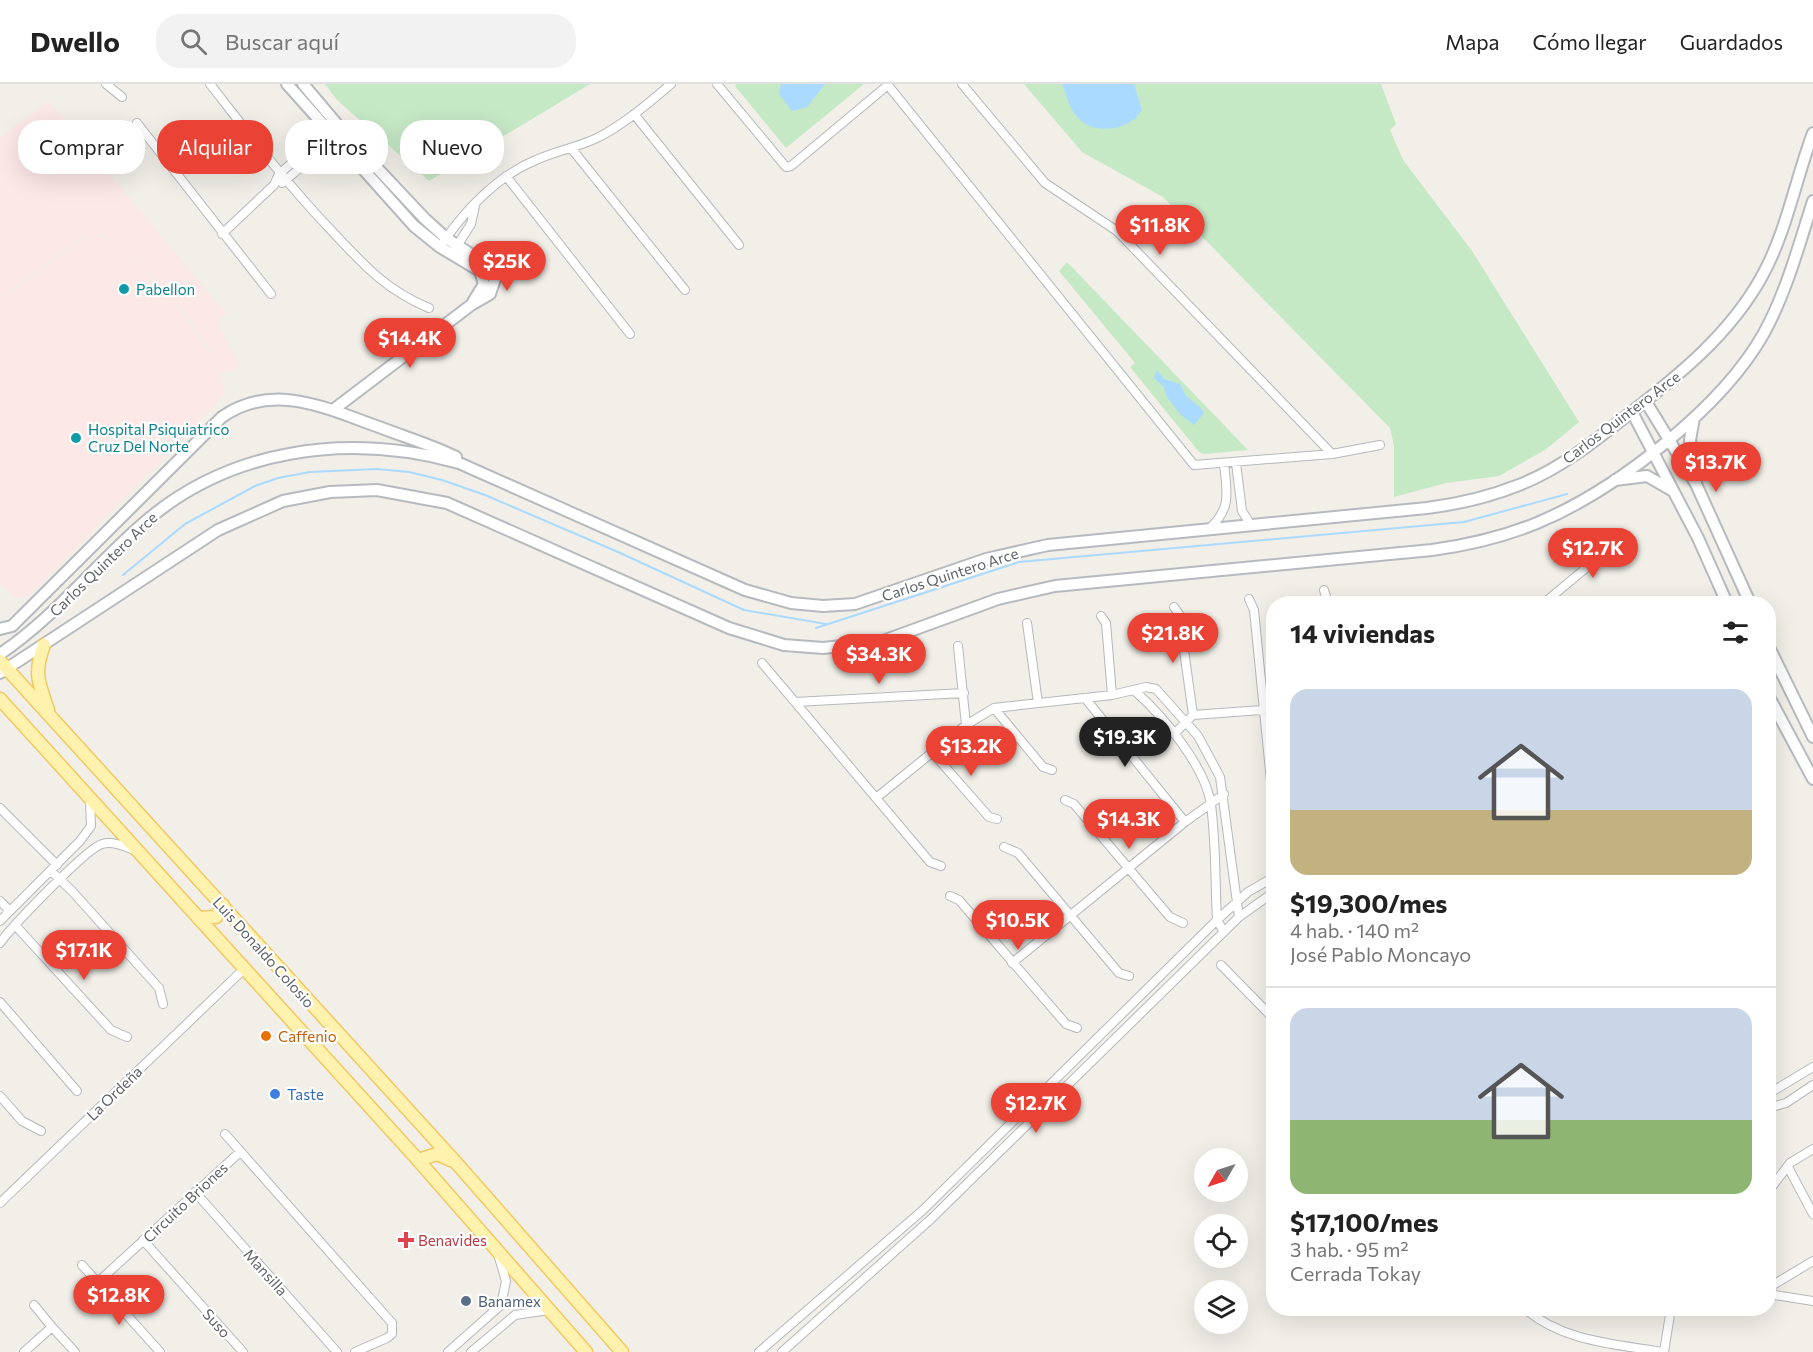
<!DOCTYPE html>
<html lang="es">
<meta charset="utf-8">
<style>
body{margin:0;font-family:Commissioner,sans-serif;background:#f2f2f2;color:#222;height:100vh;display:flex;flex-direction:column;font-size:22px;white-space:nowrap}
*{box-sizing:border-box;margin:0}
p{font-size:20px;color:#767676}
.icon{flex:none;width:33px;height:33px;fill:none;stroke:currentColor;stroke-width:2;stroke-linecap:round;stroke-linejoin:round}
.map{position:relative;flex:1;overflow:hidden}
.side{position:absolute;left:1266px;top:512px;width:510px;height:720px;display:flex;flex-direction:column;background:#fff;border-radius:24px;box-shadow:0 6px 24px #0002}
.side>*{flex:none}
.guide{position:absolute;left:18px;top:36px;width:570px;height:54px;display:flex;gap:12px}
.needle{width:39px;rotate:231deg}
.fabs{position:absolute;left:1194px;top:1064px;display:grid;gap:12px}
.fabs a{display:grid;place-items:center;width:54px;height:54px;border-radius:50%;background:#fff;box-shadow:0 6px 24px #0002;font-size:30px}
.price{position:absolute;translate:-50% -51px;padding:0 14px;border-radius:21px;background:#ea4335;color:#fff;font-size:20px;line-height:39px;filter:drop-shadow(0 2px 3px #0008)}
.price::after{content:'';position:absolute;left:50%;top:36px;width:18px;height:14px;margin-left:-9px;background:inherit;clip-path:polygon(0 0,100% 0,50% 100%)}
.price.active{background:#222;color:#fff}
ul{padding:0;list-style:none}
li{display:grid;align-content:center;gap:12px;height:318px;padding:0 24px}
li+li{border-top:2px solid #e0e0e0}
li span{display:grid;place-items:center;height:186px;border-radius:18px;color:#555}
li>.icon{margin-inline-start:auto}
span .icon{width:108px;height:108px;fill:#fffc;stroke-width:1}
li b{font-size:26px}
h2{display:flex;justify-content:space-between;align-items:center;height:72px;padding:0 24px;font-size:26px}
.chip{padding:0 21px;border-radius:24px;background:#fff;box-shadow:0 6px 24px #0002;font-size:21px;line-height:54px}
.chip.active{background:#ea4335;color:#fff}
header{display:flex;align-items:center;gap:36px;box-sizing:border-box;height:84px;padding:0 30px;background:#fff;border-bottom:2px solid #e0e0e0}
header strong{font-size:28px}
nav{display:flex;gap:33px;margin-inline-start:auto;font-size:21px}
.search{width:420px;height:54px;background:#f2f2f2;display:flex;align-items:center;gap:15px;box-sizing:border-box;padding:0 21px;border-radius:24px;color:#767676;font-size:22px}
.map>svg:first-child{display:block}
.medical{fill:#fce8e6}
.green{fill:#c5e8c5}
.water{fill:#aadaff}
.lines{fill:none;stroke-linecap:round;stroke-linejoin:round}
.stream{stroke:#aadaff;stroke-width:2}
.street-casing{stroke:#b5b8bc;stroke-width:10}
.secondary-casing{stroke:#b6babf;stroke-width:14}
.primary-casing{stroke:#f2c960;stroke-width:15}
.street{stroke:#fff;stroke-width:8}
.secondary{stroke:#fff;stroke-width:10}
.primary{stroke:#fff2af;stroke-width:12}
.culture-dot{fill:#0f9aa8;stroke:#fff;stroke-width:2}
.food-dot{fill:#e8710a;stroke:#fff;stroke-width:2}
.shop-dot{fill:#3f7fe0;stroke:#fff;stroke-width:2}
.health-dot{fill:#e0444e;stroke:#fff;stroke-width:2}
.service-dot{fill:#5c6f8a;stroke:#fff;stroke-width:2}
.labels{text-anchor:middle;dominant-baseline:central;stroke-width:4.5;stroke-linejoin:round;paint-order:stroke}
.culture-label{font-size:15px;fill:#0d838f;stroke:#fff;text-anchor:start}
.street-label{font-size:15px;fill:#5f6368;stroke:#fff}
.food-label{font-size:15px;fill:#c56008;stroke:#fff;text-anchor:start}
.shop-label{font-size:15px;fill:#366cbe;stroke:#fff;text-anchor:start}
.health-label{font-size:15px;fill:#be3a42;stroke:#fff;text-anchor:start}
.service-label{font-size:15px;fill:#4e5e75;stroke:#fff;text-anchor:start}
</style>
<header>
<strong>Dwello</strong>
<div class="search"><svg class="icon" aria-label="search" viewBox="0 0 24 24"><circle cx="10" cy="10" r="6"/><path d="M15 15l6 6"/></svg>Buscar aquí</div>
<nav><a>Mapa</a><a>Cómo llegar</a><a>Guardados</a></nav>
</header>
<div class="map">
<svg width="1813" height="1268" viewBox="0 0 1813 1268">
<rect width="100%" height="100%" fill="#f1efe8"/>
<path class="medical" d="M48,17L226,230L216,238L240,282L222,290L207,262L178,219L113,155L101,150L83,153L0,214V54Z
M95,151L113,156L177,220L216,279L225,307L215,321L30,511L16,514L0,498V385L17,400L0,384V215L79,312L1,215L84,154Z"/>
<path class="green" d="M325,0H590L429,97L337,16Z
M737,0H864L786,64L735,2Z
M1024,0H1381L1396,40L1390,46L1403,76L1472,167L1579,338L1545,366L1499,392L1446,399L1394,413V362L1390,344L1163,113L1082,68Z
M1067,178L1248,366L1204,370L1199,368L1130,283L1135,279L1059,187Z"/>
<path class="water" d="M781,0H825L807,23L792,27L779,10Z
M1062,0H1134L1142,26C1130,47 1095,51 1079,35C1070,26 1066,11 1062,0Z
M1157,286L1164,295L1180,300L1186,312L1200,323L1204,329L1194,341L1180,330L1167,313L1164,303L1154,294Z"/>
<g class="lines">
<path class="stream" d="M123,491L185,440L255,402L278,394L310,388L377,385L409,388L442,396L485,411L618,468L744,526L826,540
M816,544L1019,478L1464,438L1567,410"/>
<g class="street-casing">
<path id="street" d="M106,0L122,13
M210,0C249,50 286,99 330,145C362,179 385,206 429,224
M717,0L786,83L791,82L888,1
M887,0L1194,381L1332,370L1380,361
M962,0L1045,99L1117,147L1332,370
M634,30L739,161
M137,39L271,210
M571,64L685,206
M506,92L630,250
M282,99L335,55
M222,150L274,101L279,90L328,48
M444,157C467,124 499,91 536,76C556,67 578,63 597,54C623,41 649,19 671,0
M455,165L471,140L475,122
M1236,379L1242,427L1251,441
M1209,445C1232,424 1227,408 1224,380
M1324,506L1328,519
M1249,515L1254,526L1274,727
M1544,519L1586,484L1632,457
M1174,523L1179,530L1193,631
M1101,532L1106,539L1112,611
M1027,539L1038,619
M958,562L966,641
M762,579L930,778L941,782
M1135,607C1163,632 1206,683 1211,721C1216,758 1215,798 1217,836L1224,848
M1085,614L1185,738
M795,618L964,609
M994,624L1043,683L1052,686
M1174,650L1193,631L1274,625
M933,669L989,733L997,735
M876,714L966,641L994,624L1112,611L1146,603L1156,605L1198,652L1220,693L1239,833
M1065,716L1074,720L1170,833L1183,839
M0,724L57,781
M1004,763L1018,769L1119,889L1129,892
M51,787L72,807L159,904L163,920
M950,812L959,816L1066,940L1077,944
M0,817L10,827
M0,837L80,757L91,742L90,717
M15,841L111,946L127,953
M0,859C12,842 87,764 102,760C113,757 124,762 134,766
M1012,879L1185,738L1224,710
M1221,881L1274,935
M0,918L77,1007
M1768,1010L1813,983
M0,1012L22,1037L41,1047
M1768,1024L1786,1019L1813,1001
M225,1050L392,1239V1250L387,1254L355,1268
M1788,1083L1813,1130
M195,1108L337,1268
M1768,1108L1790,1079L1813,1065
M0,1119L244,885
M143,1156L243,1268
M82,1181L160,1268
M98,1198L240,1068
M1768,1204L1813,1177
M1768,1210L1813,1217
M34,1221L52,1243
M1524,1224C1563,1258 1615,1260 1663,1268
M24,1268L52,1243L75,1268
M448,1268L501,1221L506,1197L498,1170
M471,1268L515,1231L549,1226
M759,1268L923,1126L1217,836L1248,808L1274,793
M782,1268L931,1135L1239,833L1274,808
M1664,1268L1671,1224"/>
</g>
<g class="secondary-casing">
<path id="secondary" d="M287,0L414,142L440,163L480,187L484,200L473,218
M303,0L347,52L425,135L446,154L486,180L495,195L490,210L471,221L333,326
M1646,318L1696,400L1750,519
M1632,328L1698,454L1727,519
M1694,334L1690,356L1696,397
M1615,396L1647,392L1673,407
M0,545L12,542L222,333C273,297 328,325 379,343C405,353 432,361 456,373
M1768,561L1813,653
M0,570C52,535 91,486 138,444C226,364 347,348 459,379L745,506L791,519L823,522L855,520L986,475L1048,461L1427,424C1459,420 1489,413 1519,401C1560,385 1595,357 1629,330C1679,291 1729,251 1761,194C1786,150 1795,97 1813,49
M0,589L218,446L283,417L330,408L377,406L447,419L729,544L784,561L823,564L880,558L998,515L1055,502L1432,466C1468,461 1503,453 1537,439C1616,406 1722,324 1764,249C1786,209 1799,161 1813,117
M1768,611L1813,695"/>
</g>
<g class="primary-casing">
<path id="primary" d="M44,561C33,590 39,599 48,626
M0,577L459,1082L622,1268
M0,615L418,1076L586,1268
M198,834L216,833L223,821
M418,1076L437,1070L451,1076"/>
</g>
<use href="#street" class="street"/>
<use href="#secondary" class="secondary"/>
<use href="#primary" class="primary"/>
</g>
<g class="culture-dot">
<circle cx="124" cy="205" r="6"/>
<circle cx="76" cy="354" r="6"/>
</g>
<circle class="food-dot" cx="266" cy="952" r="6"/>
<circle class="shop-dot" cx="275" cy="1010" r="6"/>
<path class="health-dot" d="M403 1147h6v6h6v6h-6v6h-6v-6h-6v-6h6z"/>
<circle class="service-dot" cx="466" cy="1217" r="6"/>
<g class="labels">
<g class="culture-label">
<text x="136" y="205">Pabellon</text>
<text x="88" y="345">Hospital Psiquiatrico<tspan x="88" dy="17">Cruz Del Norte</tspan></text>
</g>
<g class="street-label">
<text transform="translate(1621 333) rotate(-37)">Carlos Quintero Arce</text>
<text transform="translate(103 480) rotate(-44)">Carlos Quintero Arce</text>
<text transform="translate(950 490) rotate(-18)">Carlos Quintero Arce</text>
<text transform="translate(264 868) rotate(48)">Luis Donaldo Colosio</text>
<text transform="translate(114 1009) rotate(-44)">La Ordeña</text>
<text transform="translate(185 1118) rotate(-43)">Circuito Briones</text>
<text transform="translate(266 1188) rotate(48)">Mansilla</text>
<text transform="translate(217 1239) rotate(48)">Suso</text>
</g>
<g class="food-label">
<text x="278" y="952">Caffenio</text>
</g>
<g class="shop-label">
<text x="287" y="1010">Taste</text>
</g>
<g class="health-label">
<text x="418" y="1156">Benavides</text>
</g>
<g class="service-label">
<text x="478" y="1217">Banamex</text>
</g>
</g>
</svg>
<div class="fabs">
<a><svg class="needle" viewBox="-14 -14 28 28"><path d="M0-13l5 13h-10z" fill="#e53935"/><path d="M0 13l5-13h-10z" fill="#767676"/></svg></a>
<a><svg class="icon" aria-label="locate" viewBox="0 0 24 24"><circle cx="12" cy="12" r="6"/><path d="M12 2v4M12 18v4M2 12h4M18 12h4"/></svg></a>
<a><svg class="icon" aria-label="layers" viewBox="0 0 24 24"><path d="M12 4l9 5-9 5-9-5zM3 14l9 5 9-5"/></svg></a>
</div>
<b class="price" style="left:1160px;top:172px">$11.8K</b>
<b class="price" style="left:507px;top:208px">$25K</b>
<b class="price" style="left:410px;top:285px">$14.4K</b>
<b class="price" style="left:1716px;top:409px">$13.7K</b>
<b class="price" style="left:1593px;top:495px">$12.7K</b>
<b class="price" style="left:1173px;top:580px">$21.8K</b>
<b class="price" style="left:879px;top:601px">$34.3K</b>
<b class="price active" style="left:1125px;top:684px">$19.3K</b>
<b class="price" style="left:971px;top:693px">$13.2K</b>
<b class="price" style="left:1129px;top:766px">$14.3K</b>
<b class="price" style="left:1018px;top:867px">$10.5K</b>
<b class="price" style="left:84px;top:897px">$17.1K</b>
<b class="price" style="left:1036px;top:1050px">$12.7K</b>
<b class="price" style="left:119px;top:1242px">$12.8K</b>
<div class="guide">
<a class="chip">Comprar</a>
<a class="chip active">Alquilar</a>
<a class="chip">Filtros</a>
<a class="chip">Nuevo</a>
</div>
<section class="side">
<h2>14 viviendas<svg class="icon" aria-label="filters" viewBox="0 0 24 24"><path d="M4 7h16M4 17h16"/><circle cx="9" cy="7" r="2"/><circle cx="15" cy="17" r="2"/></svg></h2>
<ul>
<li><span style="background:linear-gradient(#c9d6e8 65%,#c2b280 0)"><svg class="icon" aria-label="home" viewBox="0 0 24 24"><path d="M3 11l9-7 9 7M6 9v11h12V9"/></svg></span><div><b>$19,300/mes</b><p>4 hab. · 140 m²</p><p>José Pablo Moncayo</p></div></li>
<li><span style="background:linear-gradient(#c9d6e8 60%,#8fb573 0)"><svg class="icon" aria-label="home" viewBox="0 0 24 24"><path d="M3 11l9-7 9 7M6 9v11h12V9"/></svg></span><div><b>$17,100/mes</b><p>3 hab. · 95 m²</p><p>Cerrada Tokay</p></div></li>
</ul>
</section>
</div>
